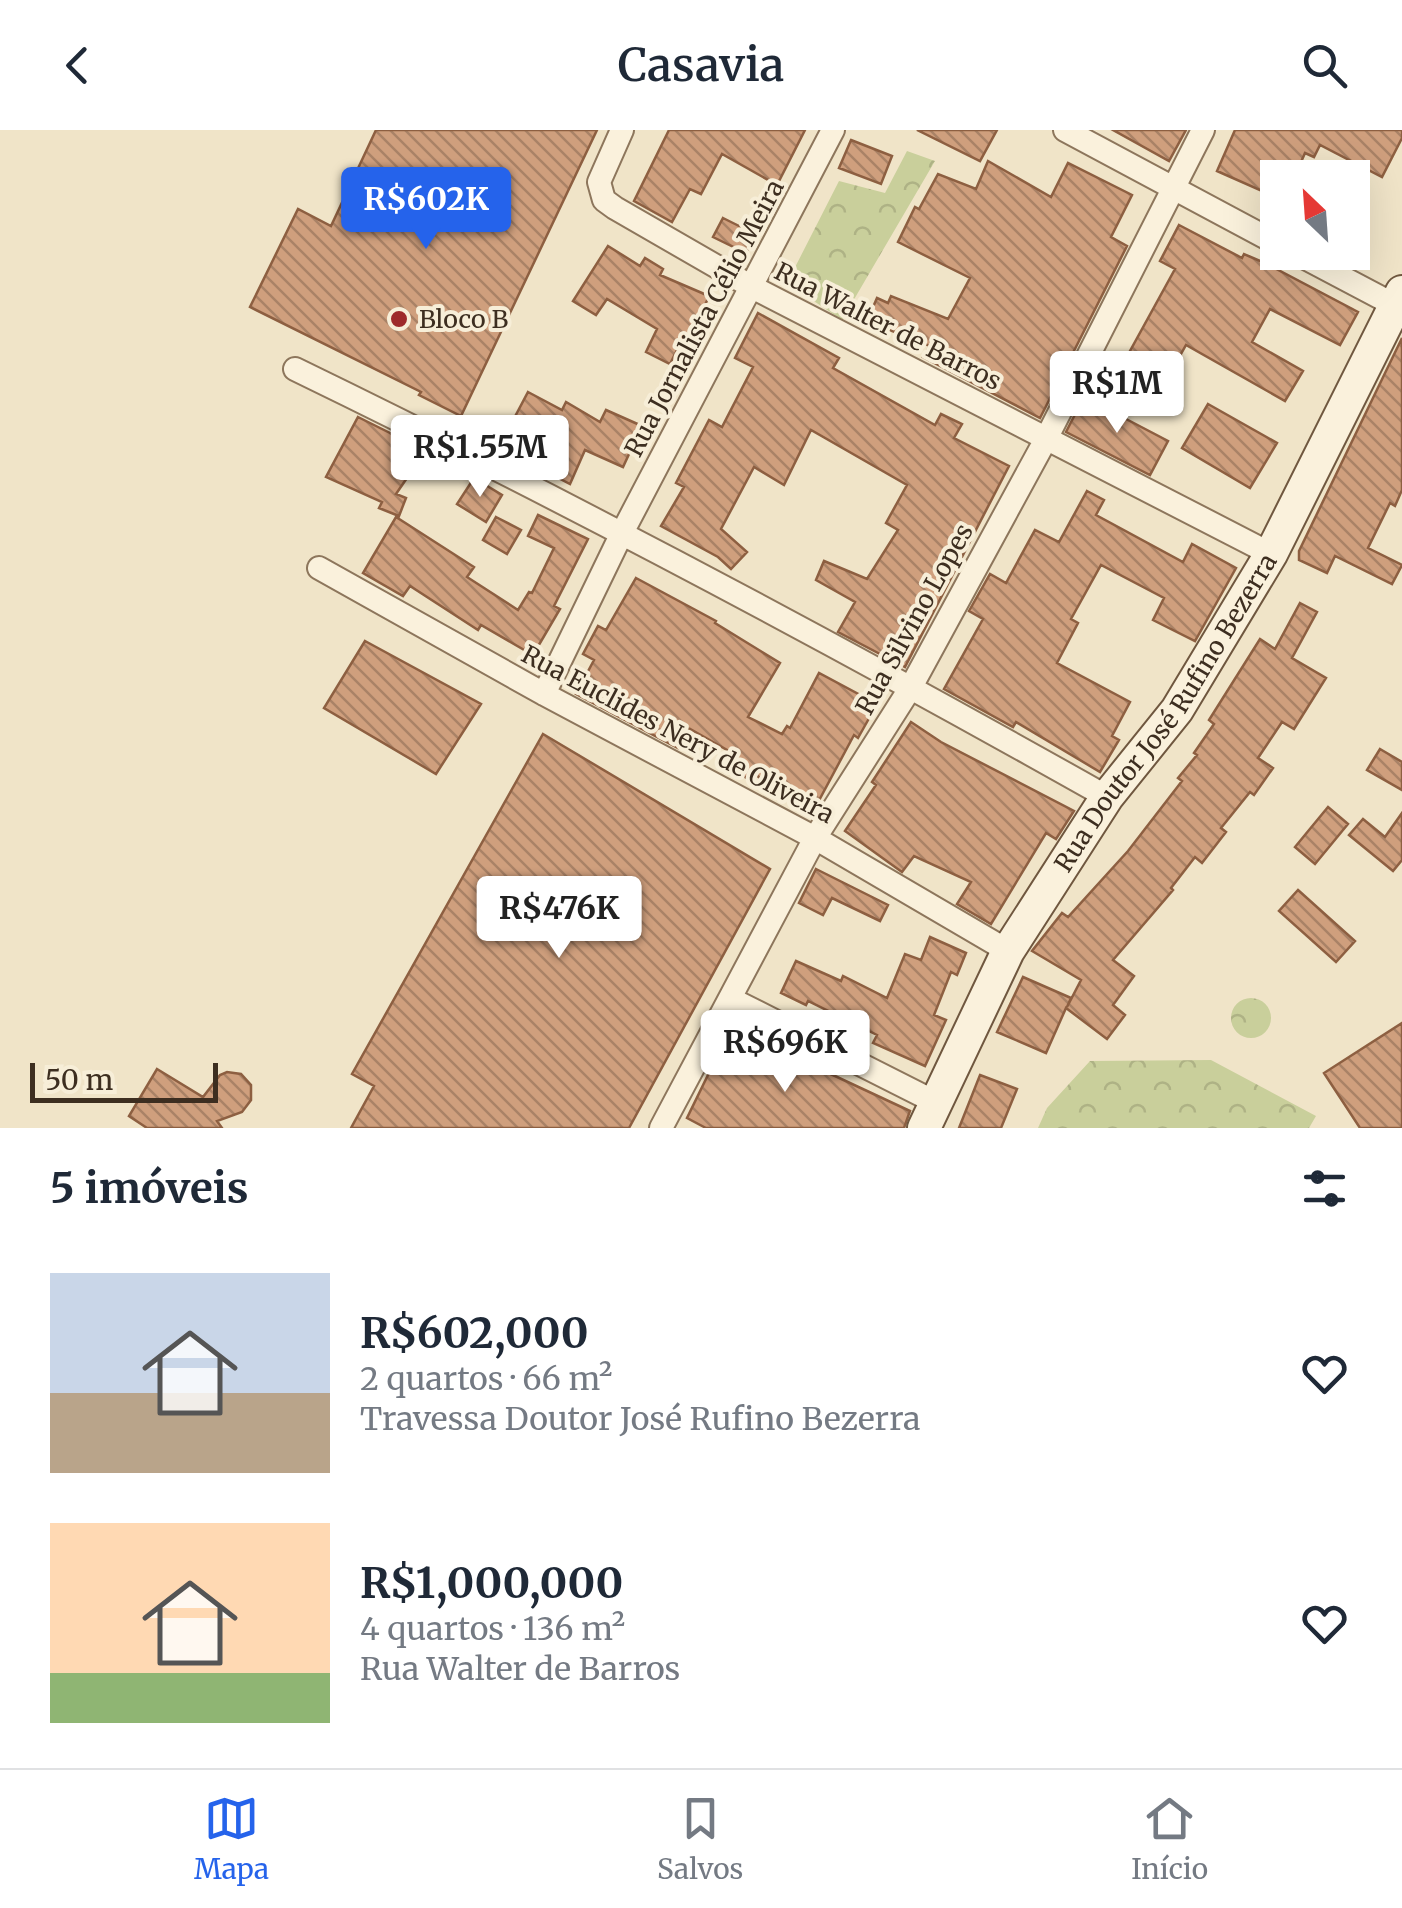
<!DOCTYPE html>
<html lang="pt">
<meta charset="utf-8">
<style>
body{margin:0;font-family:Merriweather,serif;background:#f2f2f3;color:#1f2937;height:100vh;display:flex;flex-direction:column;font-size:38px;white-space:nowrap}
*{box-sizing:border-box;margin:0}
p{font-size:32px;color:#747a83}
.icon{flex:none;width:55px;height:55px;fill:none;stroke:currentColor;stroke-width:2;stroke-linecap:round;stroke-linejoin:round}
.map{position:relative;height:998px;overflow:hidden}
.drawer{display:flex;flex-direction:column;background:#fff;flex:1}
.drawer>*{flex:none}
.needle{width:65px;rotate:335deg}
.tools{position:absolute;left:1260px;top:30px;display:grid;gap:20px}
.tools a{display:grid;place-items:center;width:110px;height:110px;border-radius:0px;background:#fff;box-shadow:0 10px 40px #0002;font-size:50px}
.scale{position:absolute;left:30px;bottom:25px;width:188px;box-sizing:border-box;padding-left:10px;border:5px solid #3d2e20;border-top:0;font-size:28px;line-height:35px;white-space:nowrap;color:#3d2e20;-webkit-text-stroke:8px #f7eed8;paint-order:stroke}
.price{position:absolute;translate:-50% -85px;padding:0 22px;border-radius:10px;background:#fff;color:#222;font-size:32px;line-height:65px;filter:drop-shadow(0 2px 5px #0008)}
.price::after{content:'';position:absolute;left:50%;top:60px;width:30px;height:22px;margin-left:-15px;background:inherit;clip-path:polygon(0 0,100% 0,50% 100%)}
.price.active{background:#2563eb;color:#fff}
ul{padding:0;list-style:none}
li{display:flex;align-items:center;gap:30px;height:250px;padding:0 50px}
li span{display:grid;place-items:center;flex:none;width:280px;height:200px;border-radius:0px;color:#555}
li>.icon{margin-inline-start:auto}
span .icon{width:120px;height:120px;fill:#fffc;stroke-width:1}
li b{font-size:42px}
h2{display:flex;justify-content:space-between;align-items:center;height:120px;padding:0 50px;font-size:42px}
header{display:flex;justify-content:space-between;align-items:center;height:130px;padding:0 50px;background:#fff;font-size:45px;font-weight:600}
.menu{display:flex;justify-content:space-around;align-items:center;height:140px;border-top:2px solid #e0e1e3;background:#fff;font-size:28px;color:#747a83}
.menu a{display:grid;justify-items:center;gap:5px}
.menu .active{color:#2563eb}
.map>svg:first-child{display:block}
.forest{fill:url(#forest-crowns)}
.building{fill:url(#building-back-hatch);stroke:#8d5f41;stroke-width:2.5}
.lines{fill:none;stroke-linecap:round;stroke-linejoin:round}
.minor-casing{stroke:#8d765c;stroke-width:26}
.secondary-casing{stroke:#6f573f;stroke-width:36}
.minor{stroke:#faf1dc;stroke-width:22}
.secondary{stroke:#faf1dc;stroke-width:32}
.poi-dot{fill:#9e2a2b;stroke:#f7eed8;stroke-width:4}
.labels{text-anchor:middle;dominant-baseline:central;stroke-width:8;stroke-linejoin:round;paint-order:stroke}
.street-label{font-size:25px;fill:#3d2e20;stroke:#f7eed8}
.poi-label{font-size:25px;fill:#3d2e20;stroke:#f7eed8;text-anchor:start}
</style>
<header><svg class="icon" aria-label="back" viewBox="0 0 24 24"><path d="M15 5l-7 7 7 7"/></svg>Casavia<svg class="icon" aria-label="search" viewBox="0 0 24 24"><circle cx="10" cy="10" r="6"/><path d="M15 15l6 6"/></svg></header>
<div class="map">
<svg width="1402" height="998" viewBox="0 0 1402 998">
<defs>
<pattern id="forest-crowns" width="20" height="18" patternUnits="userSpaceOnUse" patternTransform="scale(2.5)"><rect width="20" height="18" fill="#c9cf9b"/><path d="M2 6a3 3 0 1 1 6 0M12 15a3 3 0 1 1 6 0" fill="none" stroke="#aeb285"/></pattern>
<pattern id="building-back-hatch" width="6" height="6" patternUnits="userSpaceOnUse" patternTransform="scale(2.5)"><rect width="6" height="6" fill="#cf9f7d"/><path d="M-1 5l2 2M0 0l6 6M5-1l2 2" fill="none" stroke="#a98266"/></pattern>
</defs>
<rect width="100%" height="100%" fill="#f0e4c8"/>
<path class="forest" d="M907,21L935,31L842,190L787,153L839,51L885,63Z
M1231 888a20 20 0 1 1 40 0a20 20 0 1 1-40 0Z
M1211,930L1316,986L1309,998H1038L1047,978L1090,931Z"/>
<path class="building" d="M376,0H597L461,286L419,265L421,262L250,177L298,79L331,96Z
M669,0H805L777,55L722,24L701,64L690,59L672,92L634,71Z
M917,0H997L980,31Z
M1113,0H1186L1169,31Z
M1235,0H1402V8L1382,47L1320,15L1314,27L1305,23L1294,48H1278V68L1217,41Z
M851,10L892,26L881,54L839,38Z
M988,31L1051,67L1068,33L1132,65L1111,107L1127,116L1040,288L923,227L930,216L867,191L877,168L888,173L891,166L948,189L970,148L898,112L915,77L919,79L938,44L976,59Z
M723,88L755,104L746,123L713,107Z
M1179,95L1242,128L1244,124L1267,134L1358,182L1340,215L1270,179L1252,212L1303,241L1285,271L1186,215L1172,240L1165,236L1153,259L1119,241L1175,139L1160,131Z
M608,116L640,136L645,128L663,139L660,145L709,166L690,209L684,206L670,234L646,222L657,199L607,169L596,185L573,171Z
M758,183L839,228L833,238L935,295L941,284L962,294L954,308L1009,336L905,537L838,502L855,472L816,450L824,431L867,449L898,400L886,393L907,355L811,300L784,355L754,337L721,399L747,422L731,439L718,427L661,396L684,357L676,353L709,290L722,297L753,237L735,228Z
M1402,208V360L1395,376L1390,373L1368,418L1402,435L1392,454L1335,426L1327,443L1299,430V421Z
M528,262L562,280L566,272L600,292L606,280L642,296L623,337L585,320L570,354L499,317Z
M1084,267L1168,311L1150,345L1066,302Z
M1208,274L1277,313L1250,358L1182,318Z
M358,287L390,303L422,326L396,364L406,368L399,386L379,378L382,372L326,347Z
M474,348L502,365L486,392L457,374Z
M1087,361L1104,370L1096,385L1183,432L1192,414L1236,438L1195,511L1153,490L1164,468L1101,435L1071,489L1078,493L1057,533L1130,572L1112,606L1119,610L1100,642L1016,592L1013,597L944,559L983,489L969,481L990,444L1006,453L1035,400L1059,412Z
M538,385L588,409L554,476L560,479L533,525L481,495L478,500L410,456L403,466L363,443L396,387L474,437L467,447L518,480L529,462L532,463L554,418L528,406Z
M496,387L521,400L507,424L483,410Z
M636,448L716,491L715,493L780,533L748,587L782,604L787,596L790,598L819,543L877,574L858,608L854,605L816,676L783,658L779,663L751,641L747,648L726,639L734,624L690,599L678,618L576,564L594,530L583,524L598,496L606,500Z
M1300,473L1317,482L1292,528L1326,548L1294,599L1282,592L1258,628L1273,638L1254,665L1250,662L1221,698L1226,702L1202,733L1195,727L1171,758L1173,760L1113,830L1134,846L1113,875L1125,885L1107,909L1066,878L1046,923L997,902L1023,847L1071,868L1067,877L1081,850L1032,821L1062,783L1068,787L1128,721L1182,651L1178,648L1197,625L1194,623L1214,594L1209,590L1260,509L1275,519Z
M365,511L481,574L436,644L324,578Z
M911,592L941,612L1074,681L1056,709L1046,703L991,794L957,774L971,752L914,726L902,742L845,701L876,655L872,652Z
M543,604L770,739L629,998H351L374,956L352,944Z
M1380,619L1402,632V660L1367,640Z
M1328,677L1348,694L1315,734L1295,717Z
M1402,683V730L1393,741L1349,705L1363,689L1385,707Z
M816,739L888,775L880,791L832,768L823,785L799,773Z
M1298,760L1355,811L1336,832L1279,781Z
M930,807L966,823L957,845L951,842L934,885L946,890L925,936L873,913L877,905L808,871L806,875L781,863L796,831L841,851L843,846L887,868L905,824L921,830Z
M1402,893V998H1360L1324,943Z
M727,906L771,926L773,920L820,939L910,981L904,998H706L687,988Z
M157,939L203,967L220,945L227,942L241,944L251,955V970L242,982L217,991L222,998H147L129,986Z
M980,945L1017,959L1001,998H959Z"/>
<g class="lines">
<g class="minor-casing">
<path id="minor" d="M622,0L599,52L604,70L615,78L752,157L1271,424
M1065,0L1278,114
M1294,122L1402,179
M295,239C571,373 841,517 1107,667
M319,438L544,564L815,708L1008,821
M544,564L622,403L833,0
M731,869L935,972
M661,998L815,708L911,557L1046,309L1203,0"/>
</g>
<g class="secondary-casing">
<g id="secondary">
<path id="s1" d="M924,998L1008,821L1107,667L1177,580L1271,424L1402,162"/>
</g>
</g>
<use href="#minor" class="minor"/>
<use href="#secondary" class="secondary"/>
</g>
<circle class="poi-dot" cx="399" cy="189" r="10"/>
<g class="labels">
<g class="street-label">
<text transform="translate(704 188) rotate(-62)">Rua Jornalista Célio Meira</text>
<text transform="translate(888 196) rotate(27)">Rua Walter de Barros</text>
<text transform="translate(914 489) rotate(-61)">Rua Silvino Lopes</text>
<text stroke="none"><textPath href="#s1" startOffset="482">Rua Doutor José Rufino Bezerra</textPath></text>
<text transform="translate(678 604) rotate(28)">Rua Euclides Nery de Oliveira</text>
</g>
<g class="poi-label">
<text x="419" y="189">Bloco B</text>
</g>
</g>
</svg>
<div class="tools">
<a><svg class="needle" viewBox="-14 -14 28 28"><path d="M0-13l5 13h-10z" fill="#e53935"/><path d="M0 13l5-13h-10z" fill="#747a83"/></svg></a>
</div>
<div class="scale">50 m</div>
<b class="price active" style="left:426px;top:122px">R$602K</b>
<b class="price" style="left:1117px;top:306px">R$1M</b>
<b class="price" style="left:480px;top:370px">R$1.55M</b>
<b class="price" style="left:559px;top:831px">R$476K</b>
<b class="price" style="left:785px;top:965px">R$696K</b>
</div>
<section class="drawer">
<h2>5 imóveis<svg class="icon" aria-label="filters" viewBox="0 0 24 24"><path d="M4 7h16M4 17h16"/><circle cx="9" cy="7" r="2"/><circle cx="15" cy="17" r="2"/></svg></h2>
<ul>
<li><span style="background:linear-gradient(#c9d6e8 60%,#b9a48a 0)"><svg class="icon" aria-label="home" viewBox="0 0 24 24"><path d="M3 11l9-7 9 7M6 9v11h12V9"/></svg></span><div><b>R$602,000</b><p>2 quartos · 66 m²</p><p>Travessa Doutor José Rufino Bezerra</p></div><svg class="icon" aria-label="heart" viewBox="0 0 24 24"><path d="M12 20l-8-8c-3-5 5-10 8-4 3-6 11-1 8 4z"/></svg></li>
<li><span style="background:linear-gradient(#ffd9b3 75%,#8fb573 0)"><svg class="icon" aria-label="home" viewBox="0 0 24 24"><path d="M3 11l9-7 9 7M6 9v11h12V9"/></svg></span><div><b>R$1,000,000</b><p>4 quartos · 136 m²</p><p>Rua Walter de Barros</p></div><svg class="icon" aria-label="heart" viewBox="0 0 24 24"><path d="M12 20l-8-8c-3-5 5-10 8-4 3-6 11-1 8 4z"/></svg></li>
</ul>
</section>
<nav class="menu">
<a class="active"><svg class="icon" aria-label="map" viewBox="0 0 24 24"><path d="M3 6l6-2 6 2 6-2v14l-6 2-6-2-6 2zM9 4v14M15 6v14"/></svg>Mapa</a>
<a><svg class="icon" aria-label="saved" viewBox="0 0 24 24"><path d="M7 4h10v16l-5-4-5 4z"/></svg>Salvos</a>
<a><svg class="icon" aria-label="home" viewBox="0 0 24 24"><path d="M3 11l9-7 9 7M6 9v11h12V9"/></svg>Início</a>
</nav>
